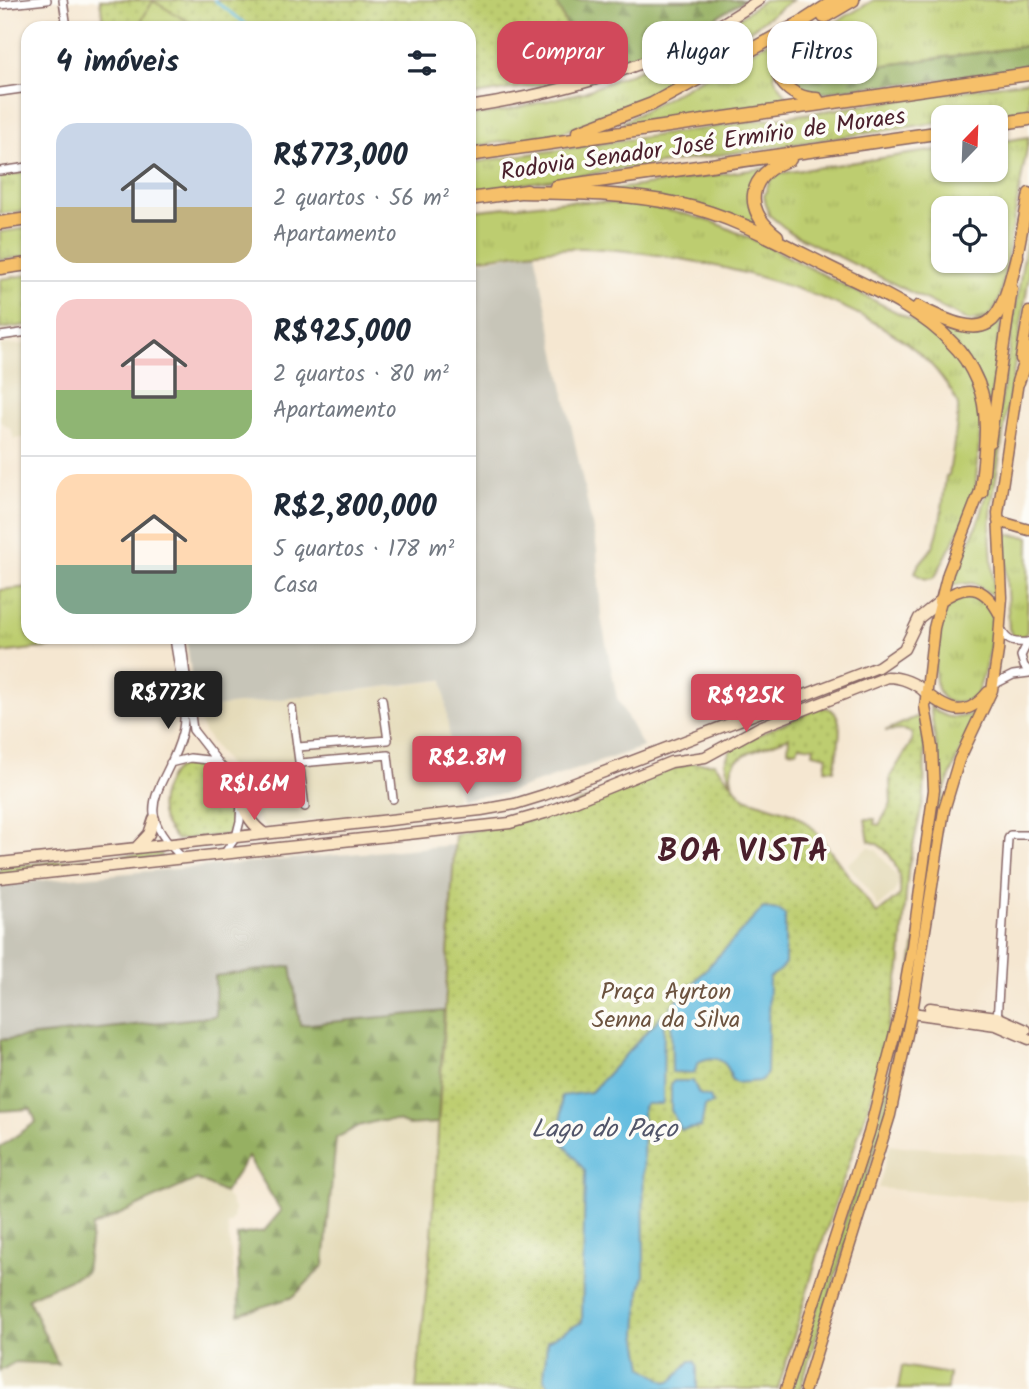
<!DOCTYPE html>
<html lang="pt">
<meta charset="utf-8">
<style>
body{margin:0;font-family:Kalam,sans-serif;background:#f6f6f7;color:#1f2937;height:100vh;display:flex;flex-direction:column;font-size:26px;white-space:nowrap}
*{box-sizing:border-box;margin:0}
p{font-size:23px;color:#747a83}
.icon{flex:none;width:38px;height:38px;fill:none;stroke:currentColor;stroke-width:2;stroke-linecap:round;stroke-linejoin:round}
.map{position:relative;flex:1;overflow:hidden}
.panel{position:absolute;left:21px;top:21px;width:455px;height:623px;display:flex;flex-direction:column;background:#fff;border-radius:21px;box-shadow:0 2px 5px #0004}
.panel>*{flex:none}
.banner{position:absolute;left:497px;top:21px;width:427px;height:63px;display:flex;gap:14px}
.needle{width:46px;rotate:23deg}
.buttons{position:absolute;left:931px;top:105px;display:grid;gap:14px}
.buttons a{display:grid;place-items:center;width:77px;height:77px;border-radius:14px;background:#fff;box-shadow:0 2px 5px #0004;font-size:35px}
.price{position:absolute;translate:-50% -60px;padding:0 16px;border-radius:7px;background:#d1495b;color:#fff;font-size:23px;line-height:46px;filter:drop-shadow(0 2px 4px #0008)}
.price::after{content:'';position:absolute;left:50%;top:42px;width:21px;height:16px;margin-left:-10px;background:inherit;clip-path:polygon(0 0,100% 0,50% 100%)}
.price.current{background:#222;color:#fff}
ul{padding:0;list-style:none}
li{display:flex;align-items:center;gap:21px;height:175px;padding:0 35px}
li+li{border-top:2px solid #e0e1e3}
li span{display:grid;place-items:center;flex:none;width:196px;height:140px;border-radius:21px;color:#555}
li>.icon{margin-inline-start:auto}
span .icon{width:84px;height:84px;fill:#fffc;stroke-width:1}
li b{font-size:30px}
h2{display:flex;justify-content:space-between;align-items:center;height:84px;padding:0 35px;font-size:30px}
.pill{padding:0 24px;border-radius:21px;background:#fff;box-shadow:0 2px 5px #0004;font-size:24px;line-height:63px}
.pill.current{background:#d1495b;color:#fff}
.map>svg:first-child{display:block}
.built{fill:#e5dbba}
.industrial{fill:#c7c5b8}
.grass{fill:url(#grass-tufts);stroke:#84764d;stroke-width:2;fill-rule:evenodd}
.forest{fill:url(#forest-firs);stroke:#706846;stroke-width:2}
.park{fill:url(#park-dots);stroke:#84764d;stroke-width:2}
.garden{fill:#bdcd6f;stroke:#84764d;stroke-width:2}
.water{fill:#61bbdf;stroke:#566d85;stroke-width:2}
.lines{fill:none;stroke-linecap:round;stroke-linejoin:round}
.stream{stroke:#61bbdf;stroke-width:2.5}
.street-casing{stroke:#866565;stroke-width:10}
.secondary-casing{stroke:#866565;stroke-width:13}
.primary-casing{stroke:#866565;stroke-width:13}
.highway-casing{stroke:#866565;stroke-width:15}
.street{stroke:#fff;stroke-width:7}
.secondary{stroke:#fbe6c4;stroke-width:10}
.primary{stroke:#f6c06b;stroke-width:10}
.highway{stroke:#f6c06b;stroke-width:12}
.labels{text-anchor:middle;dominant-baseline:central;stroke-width:7;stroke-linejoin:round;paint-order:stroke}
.street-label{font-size:24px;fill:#4a1f2b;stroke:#fdfcf7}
.park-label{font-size:24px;fill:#6c533f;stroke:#fdfcf7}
.water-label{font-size:26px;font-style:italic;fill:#52566a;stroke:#fdfcf7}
.district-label{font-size:32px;font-weight:bold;letter-spacing:2px;fill:#4a1f2b;stroke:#fdfcf7}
</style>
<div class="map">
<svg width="1029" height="1389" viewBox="0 0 1029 1389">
<defs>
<pattern id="grass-tufts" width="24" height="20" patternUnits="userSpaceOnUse" patternTransform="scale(1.75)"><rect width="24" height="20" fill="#bdcd6f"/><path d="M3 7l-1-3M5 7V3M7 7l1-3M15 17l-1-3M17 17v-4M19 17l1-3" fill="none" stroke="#a4b060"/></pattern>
<pattern id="forest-firs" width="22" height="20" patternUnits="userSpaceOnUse" patternTransform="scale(1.75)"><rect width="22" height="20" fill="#96b062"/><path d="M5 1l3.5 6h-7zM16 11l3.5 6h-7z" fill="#7c8f51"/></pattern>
<pattern id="park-dots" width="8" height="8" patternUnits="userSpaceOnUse" patternTransform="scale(1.75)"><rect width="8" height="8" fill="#bdcd6f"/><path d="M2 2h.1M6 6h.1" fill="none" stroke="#a4b060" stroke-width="1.8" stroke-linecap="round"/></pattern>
</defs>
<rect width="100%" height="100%" fill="#fdfcf7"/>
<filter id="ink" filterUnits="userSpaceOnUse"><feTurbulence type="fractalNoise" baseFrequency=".0143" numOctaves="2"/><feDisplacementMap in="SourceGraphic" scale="14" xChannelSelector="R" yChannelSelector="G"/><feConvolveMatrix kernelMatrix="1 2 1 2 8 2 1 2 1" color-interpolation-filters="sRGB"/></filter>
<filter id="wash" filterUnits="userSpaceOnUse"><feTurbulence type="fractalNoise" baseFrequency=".00686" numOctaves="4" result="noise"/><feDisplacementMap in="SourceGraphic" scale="28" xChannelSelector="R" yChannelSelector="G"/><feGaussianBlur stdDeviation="1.57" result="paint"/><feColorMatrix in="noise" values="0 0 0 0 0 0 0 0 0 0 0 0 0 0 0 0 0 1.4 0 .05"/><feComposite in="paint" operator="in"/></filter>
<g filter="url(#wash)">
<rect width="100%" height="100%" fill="#f5e7d1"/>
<path class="built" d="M28,344V437L14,439L11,429L0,421V345Z
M443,681L457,800L264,827L248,805L241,782L204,732L196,709Z
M869,847L877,851L898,878V885L894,893L878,907L865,885L847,864Z
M377,1121H398L409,1125L438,1123L432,1235L416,1389H0V1371L15,1362L28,1298L86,1272L92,1227L197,1179L223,1191L230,1200L234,1209L233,1219L230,1224H227L239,1314L293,1297L324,1265L336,1138Z
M890,1145L1029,1156V1202L878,1188Z"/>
<path class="industrial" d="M535,252L597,549L601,617L610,663L617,698L643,747L503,794L461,798L451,751L443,680L196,709L186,637H469V263Z
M455,845L444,1011L300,1025L291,966L217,1016L0,1040V884Z"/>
<path class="grass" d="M764,0H792L654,99L560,133L469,147V116L504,111L584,92L664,60L714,36Z
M874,0H1029V46L811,75L803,67V59L815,42L811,37Z
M784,33L774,77L790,101L624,124L623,122Z
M1029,81V110L979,117H943V122L469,192V163Z
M1029,137L1000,297L994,311L986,317L969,321L791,233L769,215L764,196L770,180L782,173L943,149V170H996V142ZM943,208H996V261H943Z
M765,168C753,199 741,209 768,234L739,220L603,191Z
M28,172V210L0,214V176Z
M567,201L634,204L685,214L716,223L765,245L922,325L948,344L964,368L974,391L981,422L975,493L967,515L935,577C928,581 920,578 915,573C918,561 929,556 934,544C942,523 943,498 946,476L949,475C951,458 959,420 958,406C956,396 948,386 942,378C882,294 679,249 580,248C544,248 505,256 469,260V211Z
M1029,223V276L992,503L990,532L994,591L991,594L973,583L951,585L981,515L987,492Z
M28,228V256L0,260V232Z
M28,275V325L0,329V279Z
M1002,312L990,408L936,323L960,329Z
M1004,534L1029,537L1027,632L1023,637L1013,636L1009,629Z
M28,587V637H133L0,653V590Z
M972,595C980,598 986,600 990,607C1000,624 983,676 977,694C970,700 966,702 957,703C920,706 938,618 951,601Z
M930,706C943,718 956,721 973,713L974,718L944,791L909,1011L883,1124L800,1389H791L880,1111L904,1013L938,795L937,751Z
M161,852L162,857L0,875V867Z"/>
<path class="forest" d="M555,0H744L686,36L638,60L588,73Z
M811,37L815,42L803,59V67L811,75L1029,46V67L925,82L857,87L823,93L808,92L793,84L787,74V64L795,50Z
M291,966L300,1025L444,1011L438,1123L408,1125L398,1121H377L359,1126L336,1138L324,1265L293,1297L239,1314L237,1235L264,1231L281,1211L248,1157L224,1193L197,1179L92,1227L86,1272L28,1298L58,1364L15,1362L0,1371V1147L36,1122L31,1109L0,1111V1040L216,1016L215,976Z"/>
<path class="park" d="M100,0H555L588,73L561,81L469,96V28H104Z
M821,707C851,708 837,750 834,770L825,769L827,756L813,753L814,747L799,745L797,751L788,750L789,737L750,752L737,760L732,767L731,775L733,786L745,798L794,814L814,829L877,914L900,895C902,874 892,847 869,841L865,819H875L874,824L879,825L891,804L890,777L912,741V733L904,730L885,731L921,715L925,743L924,797L908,869L900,969L874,1089L818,1255L778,1389H416L432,1235L455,834L537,818L689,763H714L731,783L725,762L731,749L740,743Z
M188,762C193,762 201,762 206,763C234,773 237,810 234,834L177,840C171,833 164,826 162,817C156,798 169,768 188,762Z"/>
<path class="garden" d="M153,1L199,28H137Z
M902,1366L949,1374L947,1389H898Z"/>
<path class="water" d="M763,908L779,910L785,915V963L780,970L769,978L767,1073L761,1081L736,1083L731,1080C730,1062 716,1053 699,1062L694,1073L672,1072L671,1007Z
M664,1013L663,1101L662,1104H646L643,1107L644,1275L640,1291L637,1333L643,1367L666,1382L673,1380L690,1361H694L697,1365V1389H551L544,1379L547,1341L582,1322L585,1171L562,1141L561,1096L591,1092Z
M674,1081H693L699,1094L710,1097L713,1104L705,1106L701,1127L681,1130L671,1110V1084Z"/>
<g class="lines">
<path class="stream" d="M214,0L251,28"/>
</g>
</g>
<g filter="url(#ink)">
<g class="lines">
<g class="street-casing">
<path id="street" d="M63,0L67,28
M0,5L47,0
M0,92L28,88
M0,171L28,167
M0,336L28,332
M1001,629C1007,643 1015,643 1029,642
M174,637C177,664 189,707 182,733C169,787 125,806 183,858
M181,637L193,730L222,767L241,802L240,821L236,837L224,854
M1028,642L1021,656L1024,666L1029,671
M993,685L1013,675L1029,673
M292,708L305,807
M298,747L388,740L382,699
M170,763L190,758L217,761
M301,763L388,755L393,799
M997,1021L1008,839L1010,835H1029"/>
</g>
<g class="secondary-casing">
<path id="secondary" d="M469,107C579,90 666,64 759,0
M241,802C247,816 252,825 265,834
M136,848L149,834L154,819
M0,863L481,810L515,804L544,795L878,667L904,649L919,618L939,602
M0,878L510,823L545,813L671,762L705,757L760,727L887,677C901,677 916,683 926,693
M930,1008L997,1017L1026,1030
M912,1013L996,1025L1029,1039"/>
</g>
<g class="primary-casing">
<path id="primary" d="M1016,262L1029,193
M1021,359L1029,312
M990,442L1012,289
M998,521L1029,530
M939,602C966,582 984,584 1000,615
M926,693C950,712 966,719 988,692
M786,1389L869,1133L901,1009L911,954L934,790L932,747L925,707L934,628L948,573L982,486
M805,1389L890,1115L913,1006L944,810L959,760L992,690L998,651L1002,597L998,513L1019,375"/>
</g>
<g class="highway-casing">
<path id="highway" d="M824,17L853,0
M805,28C797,33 789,38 783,46C765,73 789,99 817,99
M996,124L1029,119
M578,132L652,104L802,22L836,0
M469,155L1029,74
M556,187L943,132
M521,192C574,193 627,193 679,204C731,215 779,242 826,266C868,287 919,307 952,343C963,353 972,369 978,383C992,417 984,457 981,493
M469,199L527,191
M0,223L28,219
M777,236C741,208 748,174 790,159
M0,268L28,264
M918,307C991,344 999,329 1017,256
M1018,382L1029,349"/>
</g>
<use href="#street" class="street"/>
<use href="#secondary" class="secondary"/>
<use href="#primary" class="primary"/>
<use href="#highway" class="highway"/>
</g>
</g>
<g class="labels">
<g class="street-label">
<text transform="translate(703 145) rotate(-8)">Rodovia Senador José Ermírio de Moraes</text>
</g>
<g class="park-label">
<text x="666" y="992">Praça Ayrton<tspan x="666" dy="28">Senna da Silva</tspan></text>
</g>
<g class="water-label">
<text x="604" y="1130">Lago do Paço</text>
</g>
<g class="district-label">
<text x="744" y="852">BOA VISTA</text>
</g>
</g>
</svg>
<div class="buttons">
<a><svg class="needle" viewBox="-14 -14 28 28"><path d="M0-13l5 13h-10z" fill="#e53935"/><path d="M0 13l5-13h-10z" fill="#747a83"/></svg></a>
<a><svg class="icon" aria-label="locate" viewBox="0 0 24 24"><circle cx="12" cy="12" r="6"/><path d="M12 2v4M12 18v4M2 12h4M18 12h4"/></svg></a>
</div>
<b class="price current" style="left:168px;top:731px">R$773K</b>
<b class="price" style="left:746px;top:734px">R$925K</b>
<b class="price" style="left:467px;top:796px">R$2.8M</b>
<b class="price" style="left:254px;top:822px">R$1.6M</b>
<div class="banner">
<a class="pill current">Comprar</a>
<a class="pill">Alugar</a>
<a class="pill">Filtros</a>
</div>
<section class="panel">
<h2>4 imóveis<svg class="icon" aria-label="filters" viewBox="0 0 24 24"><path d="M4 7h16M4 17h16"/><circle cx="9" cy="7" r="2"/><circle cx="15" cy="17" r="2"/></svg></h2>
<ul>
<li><span style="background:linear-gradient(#c9d6e8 60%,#c2b280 0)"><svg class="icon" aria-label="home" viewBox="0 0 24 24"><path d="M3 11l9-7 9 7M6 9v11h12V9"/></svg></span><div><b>R$773,000</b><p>2 quartos · 56 m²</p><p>Apartamento</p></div></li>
<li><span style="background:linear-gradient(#f6c9c9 65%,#8fb573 0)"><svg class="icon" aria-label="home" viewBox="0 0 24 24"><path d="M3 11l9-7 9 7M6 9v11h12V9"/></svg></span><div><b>R$925,000</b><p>2 quartos · 80 m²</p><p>Apartamento</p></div></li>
<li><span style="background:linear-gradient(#ffd9b3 65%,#7fa58c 0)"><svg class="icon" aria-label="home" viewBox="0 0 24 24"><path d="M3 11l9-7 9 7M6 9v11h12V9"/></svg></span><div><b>R$2,800,000</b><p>5 quartos · 178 m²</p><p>Casa</p></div></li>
</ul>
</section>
</div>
